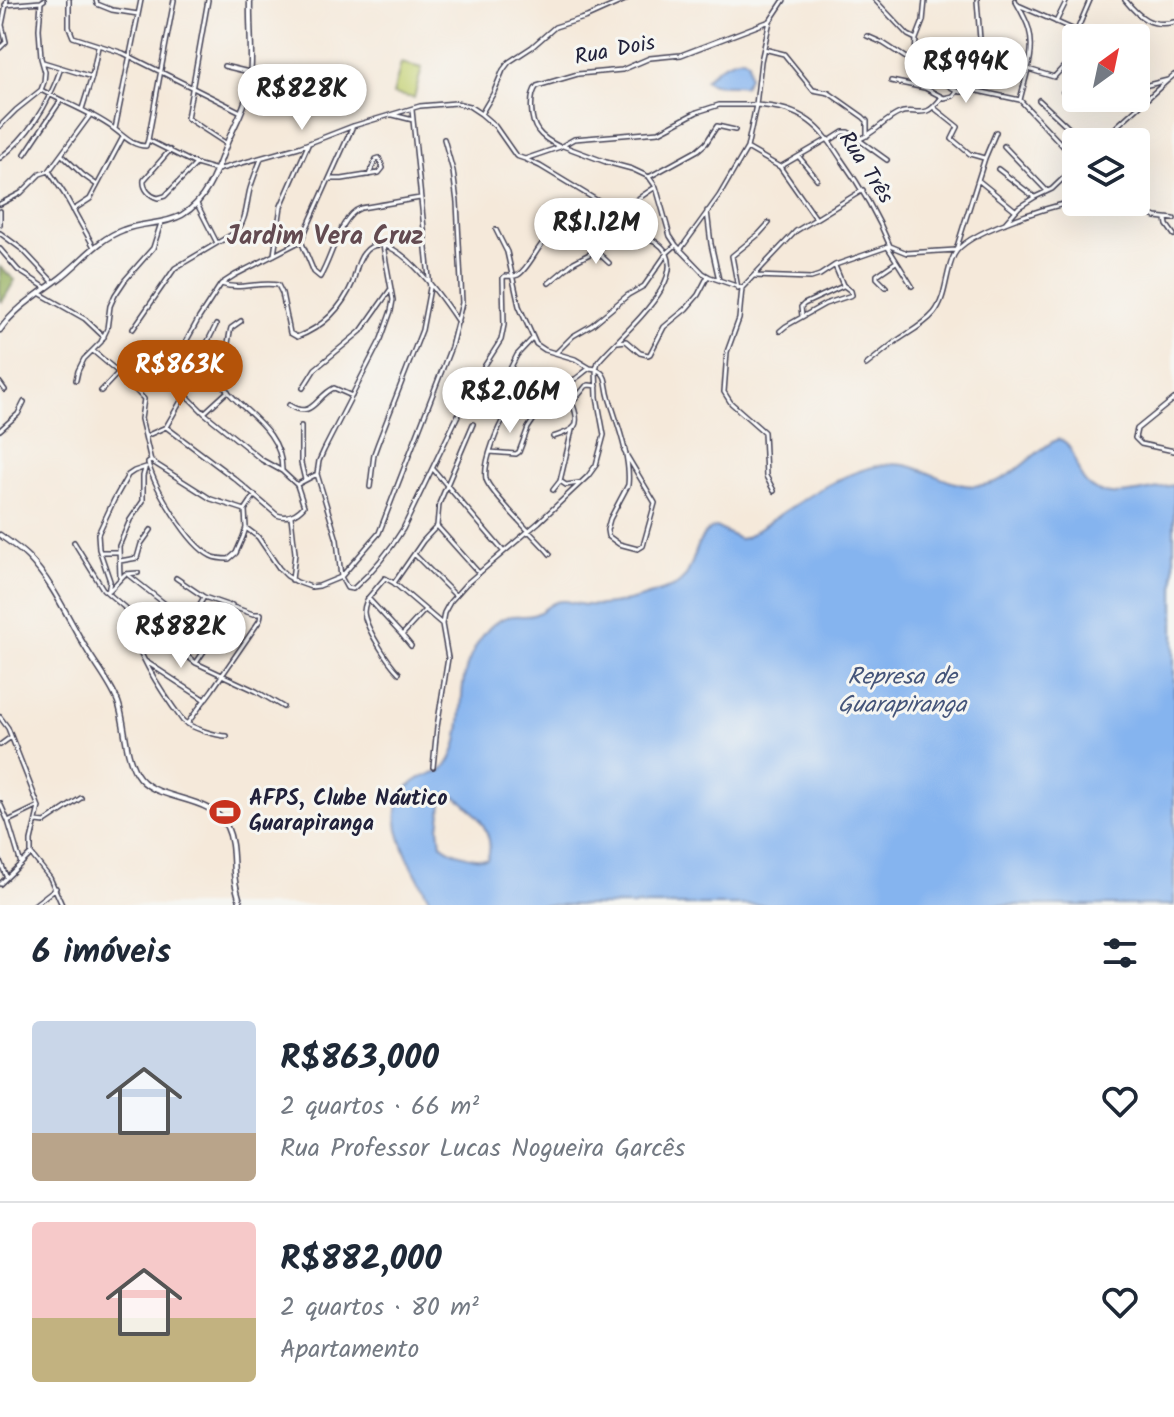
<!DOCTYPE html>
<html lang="pt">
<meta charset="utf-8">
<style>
body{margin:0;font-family:Kalam,sans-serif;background:#f2f2f3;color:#1f2937;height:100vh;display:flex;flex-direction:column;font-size:30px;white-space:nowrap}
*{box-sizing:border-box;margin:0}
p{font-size:26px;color:#747a83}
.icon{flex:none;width:44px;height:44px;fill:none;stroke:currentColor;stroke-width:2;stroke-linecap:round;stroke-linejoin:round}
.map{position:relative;height:905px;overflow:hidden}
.drawer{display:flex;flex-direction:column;background:#fff;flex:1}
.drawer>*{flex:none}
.needle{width:52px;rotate:33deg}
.tools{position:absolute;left:1062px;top:24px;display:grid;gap:16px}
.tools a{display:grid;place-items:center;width:88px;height:88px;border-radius:8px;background:#fff;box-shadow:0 8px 32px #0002;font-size:40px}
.price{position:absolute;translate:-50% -68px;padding:0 18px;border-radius:28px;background:#fff;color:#222;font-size:26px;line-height:52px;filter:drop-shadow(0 2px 4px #0008)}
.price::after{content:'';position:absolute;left:50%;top:48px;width:24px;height:18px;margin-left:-12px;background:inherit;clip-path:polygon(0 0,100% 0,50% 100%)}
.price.active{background:#b45309;color:#fff}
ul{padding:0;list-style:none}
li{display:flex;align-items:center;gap:24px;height:200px;padding:0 32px}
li+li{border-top:2px solid #e0e1e3}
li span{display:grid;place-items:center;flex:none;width:224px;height:160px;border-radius:8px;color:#555}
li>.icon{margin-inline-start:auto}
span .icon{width:96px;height:96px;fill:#fffc;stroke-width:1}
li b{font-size:34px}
h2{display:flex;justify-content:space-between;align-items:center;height:96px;padding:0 32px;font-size:34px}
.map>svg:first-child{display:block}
.green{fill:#c3d071;stroke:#727956;stroke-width:2}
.forest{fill:#9ab263;stroke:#5e6a4f;stroke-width:2}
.water{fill:#85b4ef;stroke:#546b95;stroke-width:2;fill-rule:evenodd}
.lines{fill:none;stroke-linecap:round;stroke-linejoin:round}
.minor-casing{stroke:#424053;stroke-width:6}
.tertiary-casing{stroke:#424053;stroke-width:7}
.minor{stroke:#fff;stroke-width:3}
.tertiary{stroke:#fff;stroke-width:4}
.labels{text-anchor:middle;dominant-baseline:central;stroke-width:6;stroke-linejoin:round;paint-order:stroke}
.street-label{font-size:22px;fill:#22223b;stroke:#f6f6f2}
.poi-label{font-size:22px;font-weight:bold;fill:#22223b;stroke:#f6f6f2;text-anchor:start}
.water-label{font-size:24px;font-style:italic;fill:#45557a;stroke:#f6f6f2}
.quarter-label{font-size:26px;font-weight:bold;fill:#634b51;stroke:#f6f6f2}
</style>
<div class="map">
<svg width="1174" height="905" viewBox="0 0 1174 905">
<rect width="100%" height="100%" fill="#f6f6f2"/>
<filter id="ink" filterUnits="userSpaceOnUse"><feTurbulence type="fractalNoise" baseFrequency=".0125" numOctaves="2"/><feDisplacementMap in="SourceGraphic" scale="16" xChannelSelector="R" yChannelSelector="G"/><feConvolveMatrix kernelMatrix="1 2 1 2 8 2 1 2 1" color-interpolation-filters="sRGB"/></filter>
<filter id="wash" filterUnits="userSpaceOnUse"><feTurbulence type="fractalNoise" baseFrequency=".006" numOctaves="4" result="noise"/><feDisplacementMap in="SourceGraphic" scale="32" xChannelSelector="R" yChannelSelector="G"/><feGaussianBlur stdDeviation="1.8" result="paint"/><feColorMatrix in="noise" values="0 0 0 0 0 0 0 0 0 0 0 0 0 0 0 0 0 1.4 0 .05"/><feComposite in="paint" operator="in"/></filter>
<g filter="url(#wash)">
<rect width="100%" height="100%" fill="#f5e9da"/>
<path class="green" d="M401,63L422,68L414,98L393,94Z"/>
<path class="forest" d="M0,267L15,280L2,302L0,301Z"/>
<path class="water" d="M743,58L748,61L749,77L744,86C731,83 714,88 705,80C715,69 727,60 743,58Z
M1058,439C1084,445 1066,490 1111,494C1126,496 1157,488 1174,485V905H432C417,871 370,810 417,780C431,771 441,778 451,758C466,728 457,693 468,663C475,645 490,618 512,616C521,615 527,618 536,614C546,610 551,601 562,601C571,601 565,602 574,603C589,607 608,605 623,602C640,599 658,592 675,586C699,572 691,533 716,527L739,539L745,538C785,512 855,457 904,465C934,470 957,494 992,483C1017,475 1035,450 1058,439ZM447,793C470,801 498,834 487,859C474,859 450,853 441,844L439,828L443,795Z"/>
</g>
<g filter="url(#ink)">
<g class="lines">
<g class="minor-casing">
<path id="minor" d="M69,0V27L73,37L123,53L241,112
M96,0L97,4L112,10L138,14
M208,0L187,118L227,144
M875,0L908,35L916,39L915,55L912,61
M1125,0C1139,17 1151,28 1174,22
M5,5L41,2L44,0
M1018,5L1077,31
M1056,22L1067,0
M867,36L883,43L957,91L961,92L973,90L981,53L977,0
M916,39L923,21L925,0
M0,48L6,42L2,25L7,0
M764,49L784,54L813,90L829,93L863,117L867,121V136
M992,61L1028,64
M43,62L92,77
M1068,62L1076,70
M224,66L249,72
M1028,69L1054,77L1068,62L1072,42L1090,0
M891,81L925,88L944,98L953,96L957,91
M1136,88L1168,80L1174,75
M41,90C65,103 91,112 113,128C124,136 132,146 146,146L148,140
M973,90L1020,100C1025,78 1036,52 1029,29C1026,19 1020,9 1015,0
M1063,92L1076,83
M1020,100L1076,160
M1039,100L1084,142
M933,107L958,127L952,139L970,154L984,158
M82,109L92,77L98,47
M481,114L495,126L516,156L525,159L560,147L574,139L659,132L697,112L719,105H756L761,61L770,21L784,0
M393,115L413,120
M0,126L16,110L41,90L44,82L45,72L41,58L39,29L41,2
M115,129L141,0
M996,132L985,158L978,180L1015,210
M860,139C875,133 885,119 900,113C908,109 918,114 927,111C933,109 938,102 942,97
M148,140L196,164L217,170L299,147L353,126L420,106L456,103L469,106L481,114L493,94L503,70L509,62L532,47L555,27L587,17L625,0
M148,140L174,0
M829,141L843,132H848L887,160
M1101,142L1115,128
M1114,142L1117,126L1168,80
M563,146L606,162L632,169L649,177L656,187L670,236L676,245L703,273L710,277L742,288
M1004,146L1047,191
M560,147C552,143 543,138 538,131C530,121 529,95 537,86L578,74L622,70L650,58L681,55L770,21
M747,148L780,167L815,217
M170,150L144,180C143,189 150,196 158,198L165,196L196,164
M25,154L61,100
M62,155L83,175L97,185
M799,157L817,179
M0,158C30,135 49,103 61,68
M780,167L828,139
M998,169L1033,196
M49,171L65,195L94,247
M649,177L698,150L706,143L717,126L735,130
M330,179H342L379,173L383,168L379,158L376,159L369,175
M1121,202L1156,217L1174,219
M0,204L21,193L40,174L49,171L91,114
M197,204L217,243
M73,210L90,199L123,137
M0,211V224
M707,211L711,244L719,280
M1166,219L1167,225L1174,235
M1005,223L1019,207L1035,197L1052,189L1076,166
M496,230L507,252L519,306L536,344L545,350L575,359L590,368
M0,233L23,250L53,282
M301,241L314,272L320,277C332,258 340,215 361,208L420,198
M887,246L912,286
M0,249L18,270L46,288
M680,250L719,196L747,148L756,105C774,106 794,110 809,121C823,131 832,145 841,159C861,187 877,214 890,246
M274,255L281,206L308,145
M755,276L811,278L820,275L835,265L890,246L907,253L956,250L978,180
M549,283L574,262L601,248L639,198L654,188
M221,284C240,291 259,281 278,285L282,293L290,333L297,337C323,327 342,308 353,282C356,272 357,261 364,253C390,219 446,304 458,322
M886,287L877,278V275L896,262
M738,288L732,256L759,234L769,223
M39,293L85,319L104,337
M802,316L801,307L804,304L843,286
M241,321L231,328C229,334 229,341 227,347C225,355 219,363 219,371C219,403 283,420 282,471
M133,329L175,268L236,232C247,220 246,204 250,189C253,179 257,169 261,159
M780,331L786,326L825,304L852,295L851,291L843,285L835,266
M618,342L626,341L640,353L648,355L650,354L664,327L686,309L698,295L708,276
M93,351L117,371L144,399L141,419L151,461L211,499L245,510
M556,353L573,336L592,325L628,295L644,286L667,253L676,245
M866,365C876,357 885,350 895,342C908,333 924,325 934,313C947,297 945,273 954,255C966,231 1049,207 1076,201
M596,369C601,372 603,373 605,378C607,384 607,391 609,397C617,423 631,458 628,485L610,519L607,530L608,536L619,544L638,549L643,546L655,503L624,451
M76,380L78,371L84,359L101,342L107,329L110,306L115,295L125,280L153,248L161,223
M0,383L5,390
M179,388L198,361L216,325
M303,388L315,369L361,331L390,290
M101,391L117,374
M492,395L510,369L517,355L533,338
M1174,399L1137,429L1135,438L1141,444L1174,451
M289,405C313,420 316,396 334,388L352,396
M204,413L228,391
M301,426V463L305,480
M166,427L234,478L277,515C287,519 297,514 304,506L297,485L282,471L262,460L204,413L175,384L171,377L172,367L199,318L221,284L235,275L301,241L353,126
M0,430L18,414L24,402
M146,436L166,427L185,394
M553,437C573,430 582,429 573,405
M490,452L516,454L519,452L528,428L538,413L550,407L572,403L586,386L589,385L597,386
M151,461L148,463C155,488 188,545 211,556C217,559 223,559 229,559L236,553L243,537L246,528L245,510L255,495
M433,469L503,551
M317,474L337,540L341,577L347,588L353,589C373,571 389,552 403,529L473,384L501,340L504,325L503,278L505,276C510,276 513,277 518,275C532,267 543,229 562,230C573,230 601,255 609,263
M560,481L566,485L579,483
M298,484L317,474L319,461L324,450L381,339L391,311L393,300L383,245
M370,487L374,454L378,443L422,330L430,288L412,110
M553,490L560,481L572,430
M774,491L766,476L764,432L731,403L724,392L727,352L739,319L742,288L796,231L863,190
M291,516L295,553L292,580
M437,526L479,573
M246,528L258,537L279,568L287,576L297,582L311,587L319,586L341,577L379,533L451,347L462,303L457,202L453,171L444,139
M74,542L103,589L145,625L196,663L256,691L283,707
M100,552H119
M414,554L455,595
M550,554C538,540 489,492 486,479C483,464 499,421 510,410C516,403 527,397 534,392C547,383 562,385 575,379C580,376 585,371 590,368L596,369
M120,561L137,558L141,544L151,530
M127,574L211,640
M120,578L119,546L130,520L143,501V476L145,469
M176,578L204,597L253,614H261L260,620L212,690L187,724
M394,583L442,624
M110,590L125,574L138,573
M108,593L110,581L99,549L98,534L114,500L128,475L134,471L146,467
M367,600C365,605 364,607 364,612C365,627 388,662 399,673
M125,609C135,651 158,687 183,721C192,728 216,736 227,736
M425,610L402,635L368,598L385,578L394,583L423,541L437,526L439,504L473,424
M189,623L204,597
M402,635L411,646
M145,661L205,700
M196,663L231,611L232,605
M0,717L8,728L39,807L31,841V854L50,878L62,905
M0,745L11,737
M433,767L437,727L448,658L442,624L444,613L450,602L466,584L539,522L588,476L596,465L604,435L597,397L596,369L598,362C616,338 702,273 656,242C651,238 644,240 638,239C630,237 624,230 618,225C609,218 607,208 598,201L540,166L525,159
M0,803L8,821L21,864
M8,821L37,807
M37,821L45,822L81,798
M0,861L6,876
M0,884L31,854
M34,905L56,888"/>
</g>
<g class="tertiary-casing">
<path id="tertiary" d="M0,330C16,307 39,294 60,278C81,262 98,239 123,230C142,222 164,225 182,215C208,200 217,169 227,143C234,126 244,110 248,92C254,63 249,30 250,0
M0,535C10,542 20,549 28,557C54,584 68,619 87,650C97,667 111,684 118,702C126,724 124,752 136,773C154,804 210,792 227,827C235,844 232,864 235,881C236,889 239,897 241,905"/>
</g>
<use href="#minor" class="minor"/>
<use href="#tertiary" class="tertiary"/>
</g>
</g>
<defs>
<g id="stadium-bare" transform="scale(2.4)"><path d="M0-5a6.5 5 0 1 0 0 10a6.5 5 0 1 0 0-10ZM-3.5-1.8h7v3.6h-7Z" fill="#c8321e" stroke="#f6f6f2" stroke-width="2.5" paint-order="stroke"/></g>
</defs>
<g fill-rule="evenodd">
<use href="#stadium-bare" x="225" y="812"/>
</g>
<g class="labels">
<g class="street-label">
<text transform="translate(615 51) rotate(-11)">Rua Dois</text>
<text transform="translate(865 168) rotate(57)">Rua Três</text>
</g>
<g class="poi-label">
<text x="249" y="799">AFPS, Clube Náutico<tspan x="249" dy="25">Guarapiranga</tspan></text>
</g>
<g class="water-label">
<text x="902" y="677">Represa de<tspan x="902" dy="28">Guarapiranga</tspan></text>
</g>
<g class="quarter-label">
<text x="325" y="237">Jardim Vera Cruz</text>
</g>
</g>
</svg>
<div class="tools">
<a><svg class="needle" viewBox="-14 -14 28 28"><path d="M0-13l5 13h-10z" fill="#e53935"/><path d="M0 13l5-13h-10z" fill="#747a83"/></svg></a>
<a><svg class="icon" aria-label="layers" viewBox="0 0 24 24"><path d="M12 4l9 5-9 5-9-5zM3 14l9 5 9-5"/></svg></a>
</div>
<b class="price" style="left:966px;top:105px">R$994K</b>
<b class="price" style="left:302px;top:132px">R$828K</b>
<b class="price" style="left:596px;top:266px">R$1.12M</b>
<b class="price active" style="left:180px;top:408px">R$863K</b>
<b class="price" style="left:510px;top:435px">R$2.06M</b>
<b class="price" style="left:181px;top:670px">R$882K</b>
</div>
<section class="drawer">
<h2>6 imóveis<svg class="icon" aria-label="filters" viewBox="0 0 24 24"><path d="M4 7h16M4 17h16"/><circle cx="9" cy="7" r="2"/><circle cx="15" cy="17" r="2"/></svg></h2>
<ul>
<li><span style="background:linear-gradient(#c9d6e8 70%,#b9a48a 0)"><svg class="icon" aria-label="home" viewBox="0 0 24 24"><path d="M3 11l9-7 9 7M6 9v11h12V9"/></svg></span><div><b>R$863,000</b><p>2 quartos · 66 m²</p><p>Rua Professor Lucas Nogueira Garcês</p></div><svg class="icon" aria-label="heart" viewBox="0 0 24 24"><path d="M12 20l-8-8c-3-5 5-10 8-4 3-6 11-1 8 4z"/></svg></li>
<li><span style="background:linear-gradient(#f6c9c9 60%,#c2b280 0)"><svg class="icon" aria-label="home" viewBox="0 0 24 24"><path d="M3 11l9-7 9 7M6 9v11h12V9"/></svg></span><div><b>R$882,000</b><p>2 quartos · 80 m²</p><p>Apartamento</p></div><svg class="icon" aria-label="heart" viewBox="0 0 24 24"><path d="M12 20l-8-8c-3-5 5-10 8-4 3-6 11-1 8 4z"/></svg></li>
</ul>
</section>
